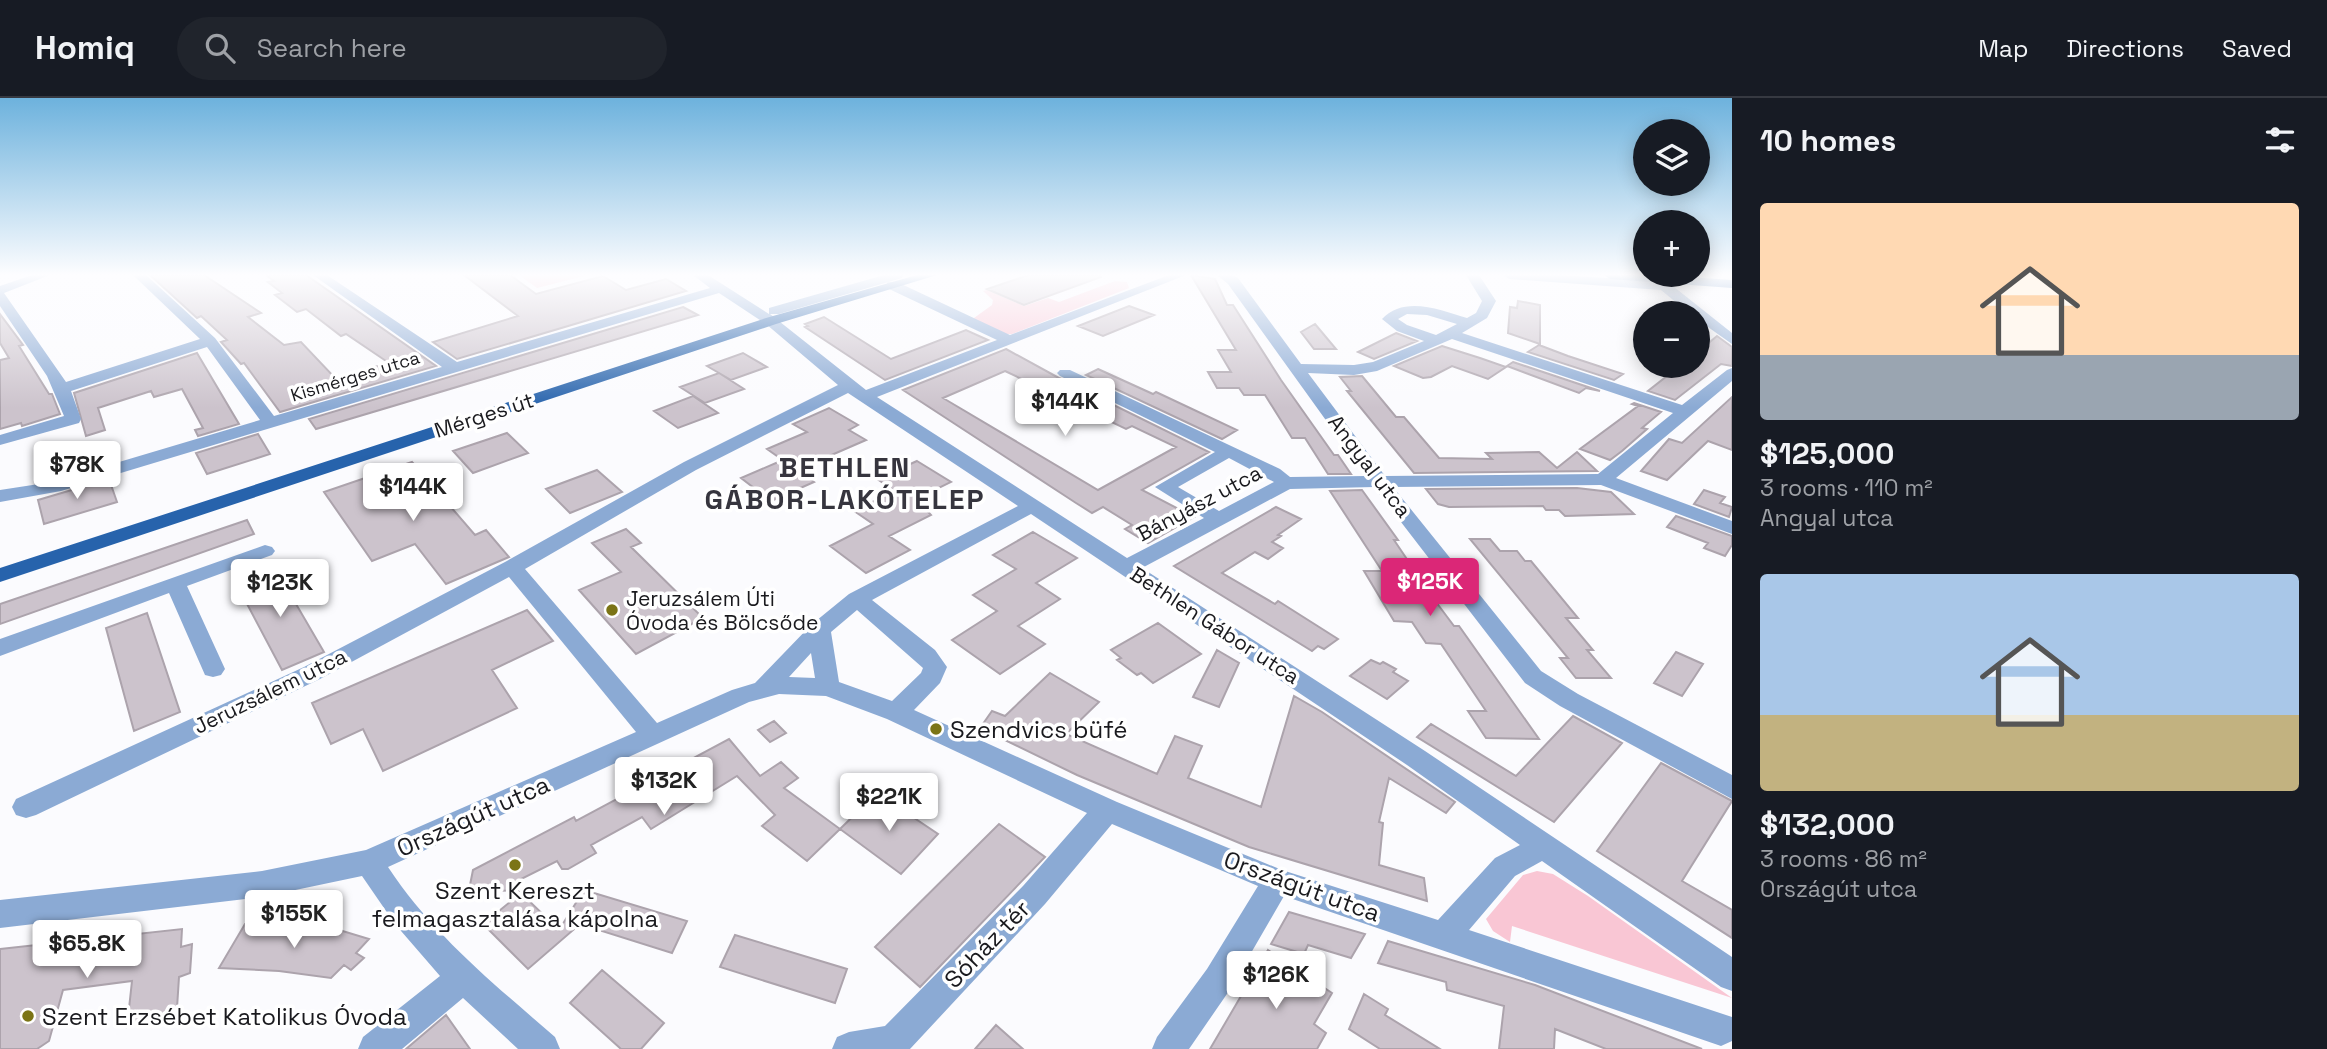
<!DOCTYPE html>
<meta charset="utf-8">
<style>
body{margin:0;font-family:"Space Grotesk",sans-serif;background:#20242c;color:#f1f3f6;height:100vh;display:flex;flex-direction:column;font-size:26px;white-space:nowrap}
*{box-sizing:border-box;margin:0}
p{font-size:23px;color:#9ea1a6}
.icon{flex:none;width:38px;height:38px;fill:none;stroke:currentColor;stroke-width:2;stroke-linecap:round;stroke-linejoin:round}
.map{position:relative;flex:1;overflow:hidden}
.panel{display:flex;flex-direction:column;background:#171b24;width:595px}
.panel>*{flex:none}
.tools{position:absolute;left:1633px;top:21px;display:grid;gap:14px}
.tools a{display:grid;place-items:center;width:77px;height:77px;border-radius:50%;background:#171b24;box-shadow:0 4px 18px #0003;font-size:35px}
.price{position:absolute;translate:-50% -60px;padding:0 16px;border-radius:7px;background:#fff;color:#222;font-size:23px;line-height:46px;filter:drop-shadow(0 2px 4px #0008)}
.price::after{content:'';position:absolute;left:50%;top:42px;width:21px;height:16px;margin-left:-10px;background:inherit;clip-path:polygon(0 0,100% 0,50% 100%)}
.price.selected{background:#db2777;color:#fff}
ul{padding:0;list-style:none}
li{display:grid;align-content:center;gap:14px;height:371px;padding:0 28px}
li span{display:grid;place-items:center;height:217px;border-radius:7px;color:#555}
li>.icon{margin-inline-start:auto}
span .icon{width:126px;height:126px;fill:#fffc;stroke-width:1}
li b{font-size:30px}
h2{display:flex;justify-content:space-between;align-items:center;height:84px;padding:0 28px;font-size:30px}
header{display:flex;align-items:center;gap:42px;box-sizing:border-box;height:98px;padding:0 35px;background:#171b24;border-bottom:2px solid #363941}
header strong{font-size:33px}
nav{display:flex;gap:38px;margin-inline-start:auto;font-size:24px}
.search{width:490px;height:63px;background:#20242c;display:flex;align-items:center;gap:18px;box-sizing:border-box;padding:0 24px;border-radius:38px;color:#9ea1a6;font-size:26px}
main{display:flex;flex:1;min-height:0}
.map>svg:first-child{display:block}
.green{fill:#f9c6d4}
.building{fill:#ccc3cc;stroke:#aca3ac;stroke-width:2;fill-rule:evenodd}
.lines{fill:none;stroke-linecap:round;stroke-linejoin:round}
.street{fill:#8baad4;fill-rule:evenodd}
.primary{fill:#2763ac;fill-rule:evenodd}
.poi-dot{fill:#7b7416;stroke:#fff;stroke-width:2.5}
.labels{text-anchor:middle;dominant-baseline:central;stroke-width:7;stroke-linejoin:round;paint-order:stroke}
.far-street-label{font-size:18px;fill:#1a1a1e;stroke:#fff}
.street-label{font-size:21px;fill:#1a1a1e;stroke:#fff}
.poi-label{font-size:21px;fill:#1a1a1e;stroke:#fff;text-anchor:start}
.near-poi-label{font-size:24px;fill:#1a1a1e;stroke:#fff;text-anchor:start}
.near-street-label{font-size:24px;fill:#1a1a1e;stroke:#fff}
.district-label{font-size:28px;font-weight:bold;letter-spacing:2px;fill:#36353e;stroke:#fff}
</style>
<header>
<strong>Homiq</strong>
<div class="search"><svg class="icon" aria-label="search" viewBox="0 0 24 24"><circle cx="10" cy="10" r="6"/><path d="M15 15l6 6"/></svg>Search here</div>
<nav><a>Map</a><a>Directions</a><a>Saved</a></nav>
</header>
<main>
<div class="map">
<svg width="1732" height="951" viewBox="0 0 1732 951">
<rect width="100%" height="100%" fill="#fbfbfe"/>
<path class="green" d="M519,177H588L537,190Z
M1115,183L1127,184L1129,190L1012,236H1005L975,223L974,220L992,207L993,202L983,193L987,192L1024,208L1048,200L1059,204Z
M1537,773L1553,776L1588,798L1732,900L1512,828L1510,844L1493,833L1486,821L1523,777Z"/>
<path class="building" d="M150,177H204L261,215L248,219L284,247L301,244L335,280L389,265L346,236L341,238L306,211L297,214L275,197L282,195L268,184L274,183L266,177H306L436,268L280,314L244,265L241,266L221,244L227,242L201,218L197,220Z
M464,177H510L536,196L603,178L626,192L666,181L686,193L457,261L433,244L518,218Z
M1029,177H1100L1101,179L1024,207L987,191Z
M1191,177L1215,181L1227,207H1233L1281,282L1334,357H1338L1351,376H1328L1305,340H1292L1265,297H1244L1239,290H1217L1208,274H1231L1218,252H1236Z
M1518,203L1540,207V246L1508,235L1510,209L1517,210Z
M1129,208L1154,217L1103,238L1078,228Z
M683,209L698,217L316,331L309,321Z
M0,216L23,247L19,248L49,296H52L60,316L22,328L21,325L0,331V262L9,260L0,245Z
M824,219L891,261L966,232L988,242L885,282L805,229L808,228L805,226Z
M1315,226L1336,251H1314L1301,234Z
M1396,235L1417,243L1374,261L1358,254Z
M1717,238L1732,249V268L1721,266L1675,302L1648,293L1672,274L1663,271V268H1698V254Z
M1539,247L1568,258L1623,276L1614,282L1528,254Z
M1442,248L1480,260L1506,269L1488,281L1452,268L1431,279L1423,280L1394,268Z
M1006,251L1059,280L1209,354L1142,392L1194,419L1148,445L1125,431L1132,427L1103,409L1092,415L1076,405L903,292ZM1005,273L1126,331L1132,328L1176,349L1098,392L943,300Z
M197,255L239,326L198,338L195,332L203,330L182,291L154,299L151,293L98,310L105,332L86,338L74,295Z
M743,255L767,269L731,282L707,268Z
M1513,264L1600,293L1586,290L1579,295L1507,268Z
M1098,271L1153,296L1156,294L1237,332L1222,341L1086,277Z
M719,275L744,291L705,305L680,289Z
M1362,278L1396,319H1404L1439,360L1492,361L1486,355L1539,354L1557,370L1577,354L1597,373L1414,375L1347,293H1351L1340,279Z
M693,298L718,315L678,330L654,313Z
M1732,299V352L1708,343L1667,382L1641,373L1669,341L1682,345Z
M1634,305L1661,314L1642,330L1647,331L1622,353L1610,362L1580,351L1638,308L1632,306Z
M829,310L858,327L849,332L866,342L797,372L767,351L807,334L793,326Z
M507,335L528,355L473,375L453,353Z
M258,336L270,356L207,376L196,355Z
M783,362L814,384L771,403L741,380Z
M917,363L951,384L916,401L931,417L889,438L910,452L866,475L830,448L873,426L854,413L895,393L877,381Z
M412,364L475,437L486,432L509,459L446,486L415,446L372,463L324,394Z
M597,372L622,394L570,415L546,391Z
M109,381L117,404L44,426L38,402Z
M1577,390L1611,394L1634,416L1565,418L1559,412H1546L1543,408L1449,409L1438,406L1426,391Z
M1362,392L1398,442H1394L1436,504L1454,528H1459L1539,641L1486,640L1468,613H1486L1441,546L1426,545L1412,524L1394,523L1364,473H1382L1330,393Z
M1704,392L1725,399L1720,405L1732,409L1729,419L1694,406Z
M1276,409L1301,421L1278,437L1281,438L1272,444L1283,450L1268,461L1255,454L1222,475L1275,506L1278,503L1338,541L1324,551L1318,548L1312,553L1174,468Z
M1676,418L1732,438V447L1725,458L1704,450L1708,445L1667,429Z
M247,422L254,436L0,526V506Z
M626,431L641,445L631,449L703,520L636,556L579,492L621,474L592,445Z
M1033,434L1077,460L1036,485L1060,501L1018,528L1045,546L1000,576L952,542L997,513L973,497L1016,471L993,457Z
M1470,441H1490L1500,453H1517L1525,463H1531L1578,520H1566L1593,552H1587L1611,580H1576L1560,560H1568Z
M275,470L324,554L282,572L236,485Z
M527,512L553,543L492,572L517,610L383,673L363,631L331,646L312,605Z
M147,515L180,614L134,633L106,530Z
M1158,525L1201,556L1153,585L1141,575L1137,577L1117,562L1121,560L1111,552Z
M1217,552L1239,565L1219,609L1193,599Z
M1676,554L1703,566L1682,598L1654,585Z
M1371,562L1380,566L1383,564L1396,571L1393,574L1408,583L1387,601L1350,578Z
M1050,575L1099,604L1066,636L1157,676L1175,638L1202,648L1188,680L1261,709L1294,598L1322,614L1455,704L1446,715L1389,680L1379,724L1383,725L1379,767L1424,780L1427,803L1249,749L1077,677L980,630L992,613L1005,618Z
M1573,618L1622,645L1554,724L1417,639L1431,626L1516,678Z
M774,623L786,635L770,644L758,632Z
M729,641L760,678L781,664L798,680L784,690L840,731L807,763L762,728L775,717L737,678L651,731L642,719L591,747L596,755L568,771H562L557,763L511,786L518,793L469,792L473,772L574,719L576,723Z
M1661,665L1732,703L1682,783L1732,812V840L1597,753Z
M877,695L938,736L901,776L840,731Z
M999,726L1045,759L920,889L875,849Z
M584,792L687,823L672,855L580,826L528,871L483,826L521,795L559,832Z
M1289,814L1365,836L1351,860L1308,847L1304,856L1271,846Z
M245,826L336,831L369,841L356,855L364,860L351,872L344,867L331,880L279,873L219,870Z
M182,831L181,849L192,846L190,875L179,879L177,910L127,929L132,883L63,892L49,943L37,951H0V851Z
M735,837L847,871L835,905L720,869Z
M1388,843L1535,887L1702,951H1606L1555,931L1554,951H1499L1504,908L1447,892L1446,884L1378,865Z
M1268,852L1332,895L1314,926L1326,935L1317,951H1210Z
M602,872L664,925L641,951H621L570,905Z
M1364,896L1388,911L1385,917L1440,951H1380L1349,931Z
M446,917L470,951H406Z
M996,927L1023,951H975Z"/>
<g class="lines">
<path class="street" d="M32,177H50L4,195L66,284L200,241L133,177H146L215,240L274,318L442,269L313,177H327L457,264L710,190L693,177H708L769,216V210L884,177H903L902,180L779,216H770L866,292L997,242L887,190V184H897L1010,237L1169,177H1186L877,299L1127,460L1204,420L1155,389L1215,354L1060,278L1057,275L1060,272H1070L1280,371L1290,379L1366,378L1228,186L1217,177H1232L1238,180L1301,266L1354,267L1373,264L1424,243L1397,233L1382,221C1404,197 1441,212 1467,220L1476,215L1482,203L1466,177H1479L1496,203L1487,220L1462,235L1682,307L1727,272L1732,270V283L1616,380L1732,423V436L1601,387L1393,389L1541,573L1578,596L1732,677V701L1560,608L1525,585L1374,389L1290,391L1142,470L1425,653L1732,859V893L1721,889L1542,763L1515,778L1469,832L1732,919V943L1721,948L1284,798L1229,893L1189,951H1152L1157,939L1207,871L1258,788L1112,726L1045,806L910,951H832L837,939L849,934L885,928L1023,788L1087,715L887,621L826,598L779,596L749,604L388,769C432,836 495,887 555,939L560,951H518L463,900L402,951H358L363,939L440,878L395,826L362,778L262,799L0,830V802L262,773L366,752L636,634L509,479L320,581L36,717L26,720L16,717L12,709L16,701L304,569L505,464L684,364L838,287L766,226L719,195L61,393L0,404V392L52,384L260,322L207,249L71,293L81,321L79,325L0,347V337L64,318L47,278L0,208V188ZM1407,216L1427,217L1457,226L1436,237L1407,227L1398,221ZM1452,241L1673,315L1598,376L1385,378L1308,275L1354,277L1377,273ZM848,295L1018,408L849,496L811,527L755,585L732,592L657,625L525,471L696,372ZM1229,360L1274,384L1219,413L1178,389ZM1031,416L1407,667L1520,747L1495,760L1438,822L1282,772L1117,704L914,612L940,585L947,569L935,552L872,502ZM857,512L923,570L921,575L892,603L839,584L831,534ZM811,555L815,580L789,579Z
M1503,177H1561L1652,183L1647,177H1659L1732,235V246L1698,222V215H1689L1661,192L1509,181Z
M265,447L272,449L275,453L272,457L187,488L225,571L221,577L213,579L205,577L169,495L0,558V541Z"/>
<path class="primary" d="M917,177H937L776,226L0,484V470L766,220Z
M1604,177H1661L1732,182V190L1610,181Z"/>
</g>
<linearGradient id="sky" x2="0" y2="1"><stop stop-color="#6db2dd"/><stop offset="0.57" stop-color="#fdfdff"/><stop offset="1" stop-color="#fdfdff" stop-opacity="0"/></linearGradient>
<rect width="1732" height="310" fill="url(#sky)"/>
<g class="poi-dot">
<circle cx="612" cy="512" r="7"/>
<circle cx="936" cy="631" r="7"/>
<circle cx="515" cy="767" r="7"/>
<circle cx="28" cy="918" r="7"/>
</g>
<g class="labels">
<g class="far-street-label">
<text transform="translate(355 278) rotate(-17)">Kismérges utca</text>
</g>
<g class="street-label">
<text transform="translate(484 317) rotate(-18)">Mérges út</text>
<text transform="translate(1370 368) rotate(53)">Angyal utca</text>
<text transform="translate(1199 405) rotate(-28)">Bányász utca</text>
<text transform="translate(1215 527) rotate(33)">Bethlen Gábor utca</text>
<text transform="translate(270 593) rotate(-26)">Jeruzsálem utca</text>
</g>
<g class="poi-label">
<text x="626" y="500">Jeruzsálem Úti<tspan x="626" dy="24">Óvoda és Bölcsőde</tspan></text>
</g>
<g class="near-poi-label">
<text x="950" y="631">Szendvics büfé</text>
<text x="515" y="792" text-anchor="middle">Szent Kereszt<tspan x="515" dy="28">felmagasztalása kápolna</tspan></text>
<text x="42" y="918">Szent Erzsébet Katolikus Óvoda</text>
</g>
<g class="near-street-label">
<text transform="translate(473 718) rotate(-24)">Országút utca</text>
<text transform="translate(1302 788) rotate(20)">Országút utca</text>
<text transform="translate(987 846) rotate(-46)">Sóház tér</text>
</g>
<g class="district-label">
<text x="845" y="369">BETHLEN<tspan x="845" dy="32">GÁBOR-LAKÓTELEP</tspan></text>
</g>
</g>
</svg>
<div class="tools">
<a><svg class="icon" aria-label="layers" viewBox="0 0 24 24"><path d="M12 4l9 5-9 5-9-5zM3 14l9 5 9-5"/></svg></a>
<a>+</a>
<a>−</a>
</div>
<b class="price" style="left:1065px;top:340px">$144K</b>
<b class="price" style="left:77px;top:403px">$78K</b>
<b class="price" style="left:413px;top:425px">$144K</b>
<b class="price selected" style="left:1430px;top:520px">$125K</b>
<b class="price" style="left:280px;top:521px">$123K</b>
<b class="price" style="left:664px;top:719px">$132K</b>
<b class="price" style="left:889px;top:735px">$221K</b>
<b class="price" style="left:294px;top:852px">$155K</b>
<b class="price" style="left:87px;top:882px">$65.8K</b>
<b class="price" style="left:1276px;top:913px">$126K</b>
</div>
<section class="panel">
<h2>10 homes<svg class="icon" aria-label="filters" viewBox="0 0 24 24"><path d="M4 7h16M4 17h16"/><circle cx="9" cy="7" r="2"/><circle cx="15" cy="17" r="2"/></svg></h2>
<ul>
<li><span style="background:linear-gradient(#ffd9b3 70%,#9aa5b1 0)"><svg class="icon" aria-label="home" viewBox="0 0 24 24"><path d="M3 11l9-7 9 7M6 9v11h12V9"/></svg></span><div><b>$125,000</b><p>3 rooms · 110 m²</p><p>Angyal utca</p></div></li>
<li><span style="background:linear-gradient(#a9c7e8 65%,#c2b280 0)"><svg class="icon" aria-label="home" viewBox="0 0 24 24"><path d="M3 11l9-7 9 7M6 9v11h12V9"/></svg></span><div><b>$132,000</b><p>3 rooms · 86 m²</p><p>Országút utca</p></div></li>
</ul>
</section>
</main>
